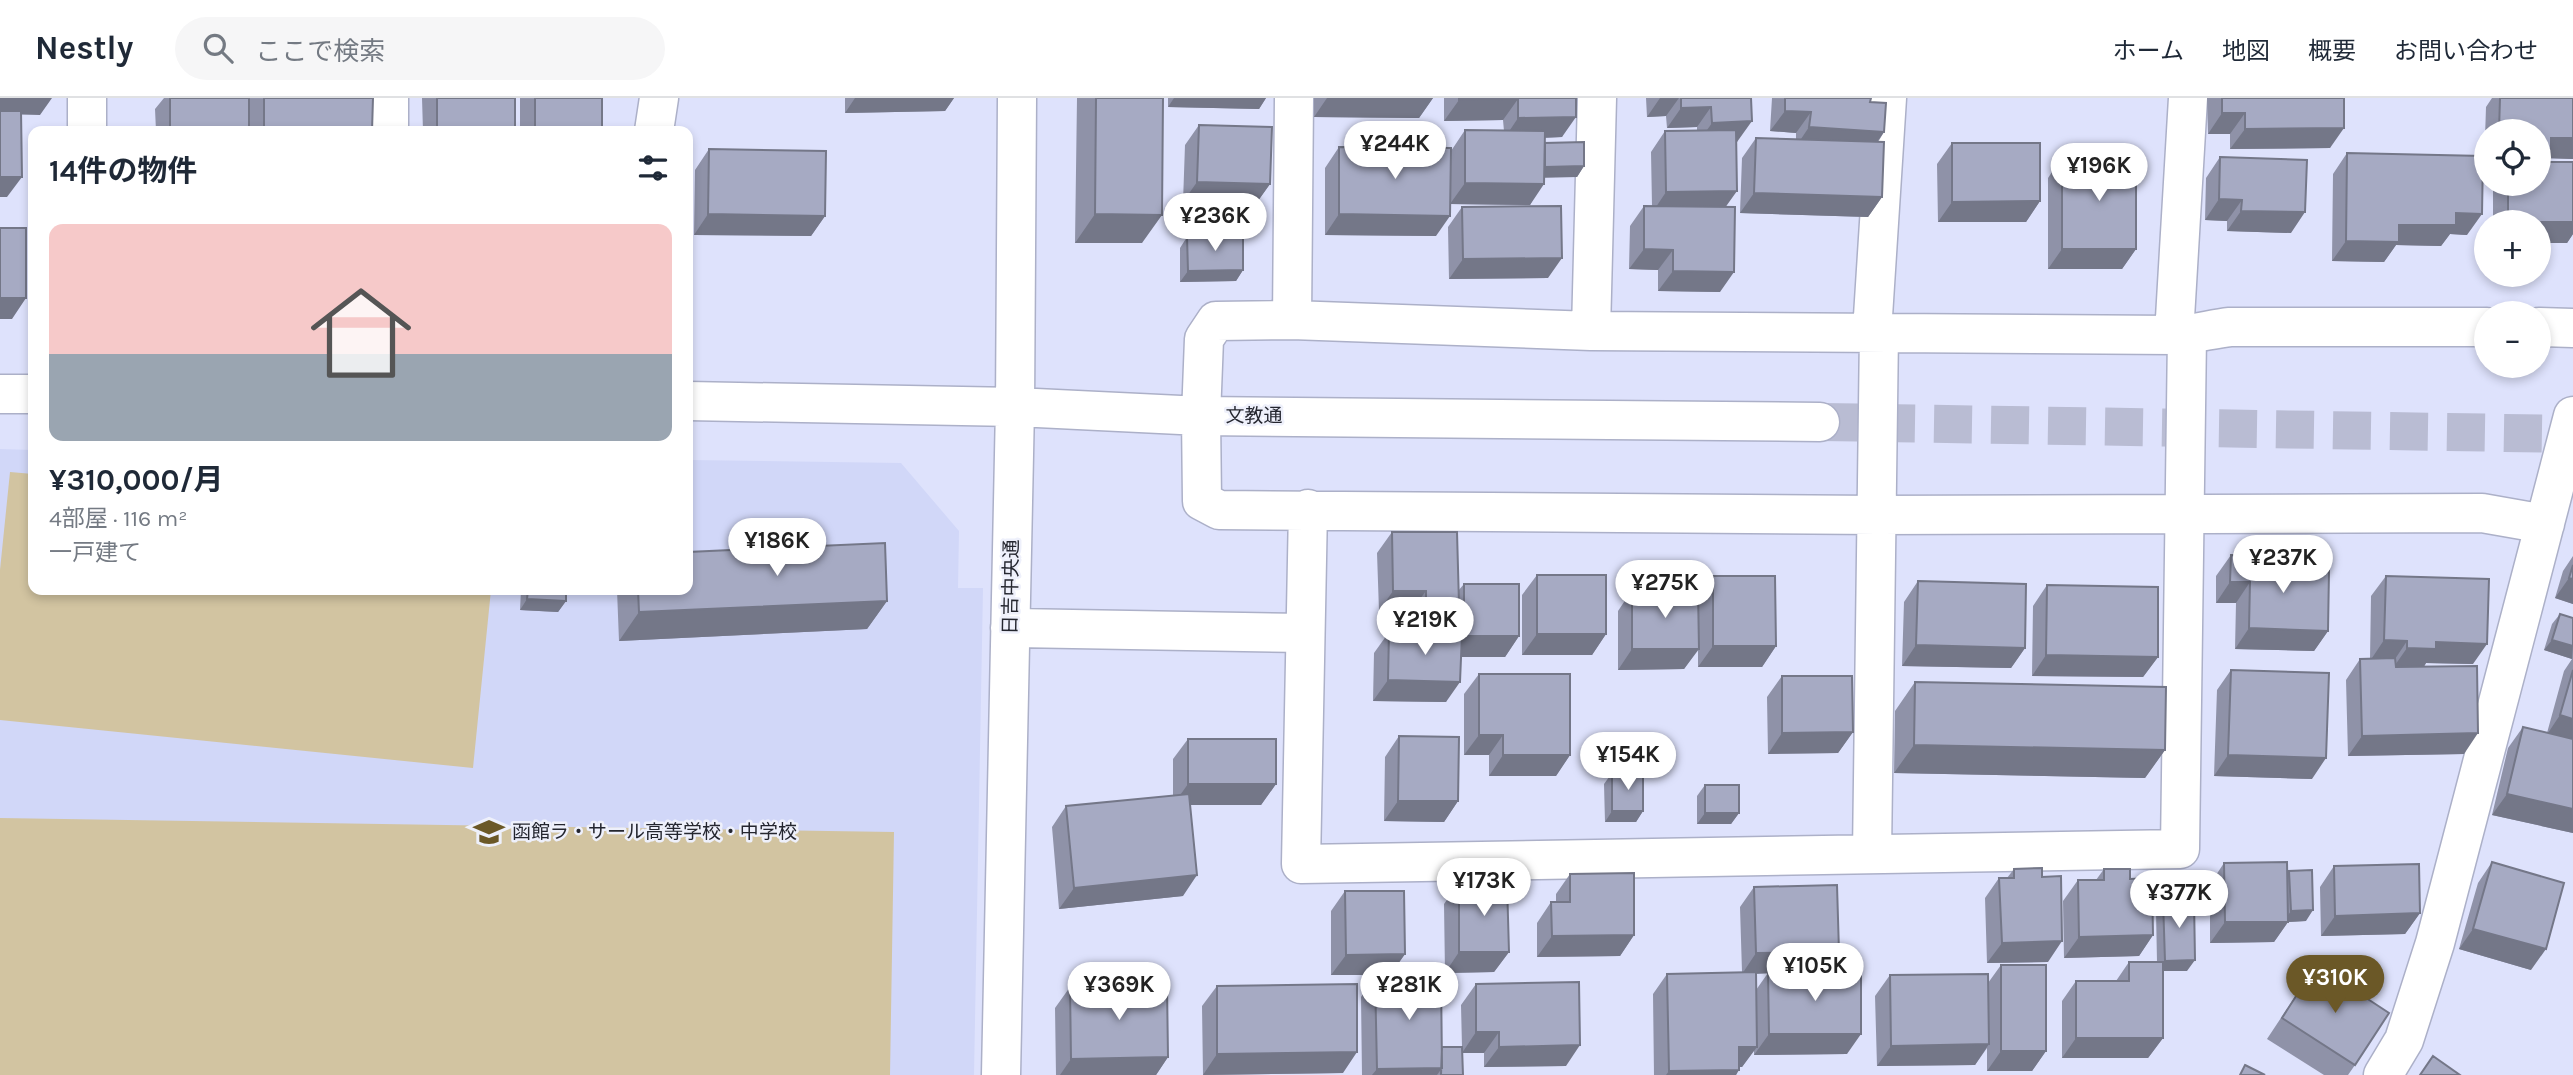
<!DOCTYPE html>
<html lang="ja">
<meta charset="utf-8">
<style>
body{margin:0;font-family:Karla,"Noto Sans JP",sans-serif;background:#f6f6f7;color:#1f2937;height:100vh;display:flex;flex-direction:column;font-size:26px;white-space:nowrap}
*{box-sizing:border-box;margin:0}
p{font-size:23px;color:#747a83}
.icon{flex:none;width:38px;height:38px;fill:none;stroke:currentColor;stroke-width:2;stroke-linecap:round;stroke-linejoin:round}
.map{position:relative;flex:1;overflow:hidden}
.panel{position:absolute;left:28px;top:28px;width:665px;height:469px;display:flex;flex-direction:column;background:#fff;border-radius:14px;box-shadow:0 4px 10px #0003}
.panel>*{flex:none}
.tools{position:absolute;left:2474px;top:21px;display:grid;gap:14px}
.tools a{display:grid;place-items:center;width:77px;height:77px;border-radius:50%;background:#fff;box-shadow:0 4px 10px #0003;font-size:35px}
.price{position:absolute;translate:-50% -60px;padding:0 16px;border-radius:24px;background:#fff;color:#222;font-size:23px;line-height:46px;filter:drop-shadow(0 2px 4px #0008)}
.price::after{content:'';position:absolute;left:50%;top:42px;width:21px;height:16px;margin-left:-10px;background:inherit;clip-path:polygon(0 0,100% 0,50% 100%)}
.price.current{background:#6b5827;color:#fff}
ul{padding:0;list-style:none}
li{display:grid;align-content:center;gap:14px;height:371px;padding:0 21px}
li+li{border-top:2px solid #e0e1e3}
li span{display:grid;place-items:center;height:217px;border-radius:14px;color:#555}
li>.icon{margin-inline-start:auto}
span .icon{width:126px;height:126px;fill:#fffc;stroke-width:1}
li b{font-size:30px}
h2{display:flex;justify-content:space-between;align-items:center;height:84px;padding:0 21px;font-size:30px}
header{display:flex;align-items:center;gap:42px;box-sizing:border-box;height:98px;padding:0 35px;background:#fff;border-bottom:2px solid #e0e1e3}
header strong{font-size:33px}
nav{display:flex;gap:38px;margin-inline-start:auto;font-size:24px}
.search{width:490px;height:63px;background:#f6f6f7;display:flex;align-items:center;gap:18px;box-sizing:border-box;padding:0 24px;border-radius:38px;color:#747a83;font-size:26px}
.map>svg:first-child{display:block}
.built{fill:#d1d7f8}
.green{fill:#d2c4a1}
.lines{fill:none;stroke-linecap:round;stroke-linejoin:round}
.minor-tunnel{stroke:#b9bcd3;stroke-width:38;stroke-dasharray:38 19;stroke-linecap:butt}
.minor-casing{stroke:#acb0c8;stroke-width:41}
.minor{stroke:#fff;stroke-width:38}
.wall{fill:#8f92a8;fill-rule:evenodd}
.shaded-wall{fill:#747788}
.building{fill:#a6aac3;stroke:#747788;stroke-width:2}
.labels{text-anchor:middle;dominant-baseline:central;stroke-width:5;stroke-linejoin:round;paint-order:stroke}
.street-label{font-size:19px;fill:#24262f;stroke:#eef0fb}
.poi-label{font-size:19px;fill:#24262f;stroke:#eef0fb;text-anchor:start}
</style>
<header>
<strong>Nestly</strong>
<div class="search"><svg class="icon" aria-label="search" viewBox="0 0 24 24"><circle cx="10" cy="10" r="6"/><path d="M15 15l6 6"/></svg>ここで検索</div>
<nav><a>ホーム</a><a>地図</a><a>概要</a><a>お問い合わせ</a></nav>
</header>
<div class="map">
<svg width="2573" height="977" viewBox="0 0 2573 977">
<rect width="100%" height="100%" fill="#dee2fc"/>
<path class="built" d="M0,351L33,352V492H688V362L901,365L959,433L958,490H983L974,977H0Z"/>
<path class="green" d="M10,374L33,376V492H491L473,670L0,622V472Z
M0,720L894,734L890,977H0Z"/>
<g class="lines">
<path class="minor-tunnel" d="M1820,324L2573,336"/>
<g class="minor-casing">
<path id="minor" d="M87,33V0
M389,33V0
M654,33L659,0
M1292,222L1294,0
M2487,229H2230C2211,231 2193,237 2174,237L1591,233L1292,222L1216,223L1204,241L1201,318L1202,403L1219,412L1877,417L2482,415L2545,426
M2539,229L2573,230
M1591,233L1597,0
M1872,234L1887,0
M2174,237L2188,0
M0,296H33
M688,303L1015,309L1201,318L1820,324
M1308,411L1301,766L2180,751L2187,237
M1010,530L1305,535
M1872,756L1879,234
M1001,977L1015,309L1017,0
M2383,977L2404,942L2435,845L2573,318"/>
</g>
<use href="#minor" class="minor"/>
</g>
<path class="wall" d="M164,0H249V32L250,0H373L372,33H156L155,11Z
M422,0H515V33H423Z
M520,0H602V33H520Z
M845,0H954L945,13L845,15Z
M1077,0H1163L1142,145H1075Z
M1168,0H1266L1259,11L1168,9Z
M1314,0H1433L1419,20L1314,19Z
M1444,0H1576L1562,39L1545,40V45L1584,68L1577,79H1544L1530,107L1450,106L1451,53L1465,32L1504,33L1503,22L1444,23Z
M1646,0H1751L1737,44H1736L1725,109L1720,194L1658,193V172L1629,171L1630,128L1644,108H1652L1651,54L1665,33H1697V29L1667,30L1666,18L1647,19Z
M1772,0H1871L1870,4L1884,34L1878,44L1882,99L1868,119L1740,115L1742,60L1756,40L1796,41V35L1770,33Z
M2207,0H2344L2330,50L2230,51V36H2208Z
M2492,0H2573V61L2544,60L2541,64H2573V136L2567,145H2539V124H2493V86H2539V33H2487V70H2484L2486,9Z
M1199,27L1270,86L1255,107L1183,104L1185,47Z
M1952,45L2040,103L2026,124H1938L1937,66Z
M1339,49L1436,138L1325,137V70Z
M709,51L825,118L811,138L694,137L695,72Z
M2347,55L2467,137L2450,136L2441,148L2396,147L2384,164L2332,163L2333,76Z
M2062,59L2136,151L2122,171H2048V80Z
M2220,59L2291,135L2227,133V123L2205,122L2206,80Z
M1462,109L1548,180L1449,181L1448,129Z
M1187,139L1243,172L1236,183L1180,184V150Z
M1392,434L1458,493L1464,486L1519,538L1505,559H1461L1446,604L1373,603L1374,555L1389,534L1449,536V520L1444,526H1411V513H1379L1377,455Z
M2231,457L2328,533L2314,553L2235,551L2236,505H2216V478Z
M2573,458V506L2555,500L2563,473Z
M1537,477L1606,536L1592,557H1522V497Z
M1713,478L1776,548L1762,569H1698V551L1684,571L1618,572V513L1632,492L1698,499Z
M2386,478L2473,566L2426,565L2424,569L2464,656L2348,658L2346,582L2360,561H2370L2371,498Z
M1918,483L2025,550L2011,570L1902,568L1904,504Z
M2047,487L2158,559L2143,579L2032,578L2033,508Z
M521,492H566V503L558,514L520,512Z
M617,492H688L887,503L867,531L619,543Z
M2560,516L2573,520V735L2492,717L2508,650L2523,629L2547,635L2564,573L2572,561L2544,552L2552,526Z
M2231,572L2312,681L2214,678L2217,592Z
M1479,576L1570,657L1556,678H1489V657H1464V596Z
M1782,578L1853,634L1838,655L1768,656L1767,599Z
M1915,584L2165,652L2145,680L1894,675L1895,613Z
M1399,638L1458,703L1444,724L1384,723L1385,659Z
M1188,641L1276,686L1261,707H1190L1183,798L1059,811L1052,729L1066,708L1173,698V661Z
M1612,675L1643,713L1636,724H1605L1604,686Z
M1705,687L1739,715L1731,726H1697V698Z
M2492,764L2531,872L2459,851L2478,785Z
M2224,765L2287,775L2289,773L2306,823L2288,824L2274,844L2210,845V786Z
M2334,768L2420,815L2405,836L2321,838L2320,789Z
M2014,771L2048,864L1987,865L1985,800L1999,780H2007Z
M2104,771L2130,781L2153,837L2139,858L2064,860L2063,803L2078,782H2096Z
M1570,776L1634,837L1620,858L1537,859V825L1551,804H1556V796Z
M1459,785L1509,854L1494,874L1445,875L1444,806Z
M1754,789L1825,874L1847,956L1754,957V952L1742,969H1739L1736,977H1654L1653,896L1667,876L1742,874L1740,809ZM1768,875L1756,892V876Z
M1345,793L1405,856L1390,877H1331V813Z
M2163,802L2187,873H2163V940L2148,960H2062V903L2076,883H2116L2129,864H2157L2156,813Z
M2001,867L2046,953L2032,973H1987V950L1975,967L1877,968L1875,898L1890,877L1988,885Z
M2316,867L2355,967L2348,977H2324L2267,941Z
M1375,878L1442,949H1462L1461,907L1476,886L1566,968L1484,969V955H1462L1463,977H1362L1361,899Z
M1217,888L1343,975L1203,977L1202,908Z
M1070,889L1168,959L1156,977H1056L1055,910Z"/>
<path class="shaded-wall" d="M0,0H52L40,17L0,16Z
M855,0H954L945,13L845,15Z
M1174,0H1266L1259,11L1168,9Z
M1327,0H1433L1419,20L1314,19Z
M1660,0H1679L1666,18L1647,19Z
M1518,1L1503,22L1444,23L1459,2Z
M1711,9L1697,29L1667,30L1681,10Z
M1785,13L1811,14L1796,35L1770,33Z
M2222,15H2245L2230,36H2208Z
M1576,19L1562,39L1504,41L1518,20Z
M1752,23L1737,44L1697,46L1712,25Z
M1809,29L1884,34L1870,54L1795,50Z
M2344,30L2330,50L2230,51L2245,31Z
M2551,40H2573V61L2544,60L2539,67V51Z
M1584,68L1577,79L1535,80L1542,69Z
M0,79H22L7,99H0Z
M1197,84L1270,86L1255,107L1183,104Z
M1465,85L1544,86L1530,107L1450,106Z
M1737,93L1722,114L1652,115L1666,94Z
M1754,95L1882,99L1868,119L1740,115Z
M2219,101L2242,102L2227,123L2205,122Z
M2040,103L2026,124H1938L1952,104Z
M2241,113L2305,114L2291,135L2227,133Z
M2456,115L2482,116L2467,137L2450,136L2441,148L2396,147L2384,164L2332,163L2346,143L2399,127Z
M708,116L825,118L811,138L694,137Z
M1095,116L1162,117L1142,145H1075Z
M1339,116L1450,118L1436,138L1325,137Z
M2573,124V136L2567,145H2539V125Z
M1644,151L1673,152L1658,172L1629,171Z
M2062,151H2136L2122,171H2048Z
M1562,160L1548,180L1449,181L1463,161Z
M1243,172L1236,183L1180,184L1188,173Z
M1673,173L1734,174L1720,194L1658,193Z
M0,200H26L12,221H0Z
M2569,480L2573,481V506L2555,500Z
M2230,484H2250L2236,505H2216Z
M1393,493H1426L1411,513H1379Z
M527,501L566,503L558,514L520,512Z
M887,503L867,531L619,543L639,514Z
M1426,506H1459L1444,526H1411Z
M2249,530L2328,533L2314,553L2235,551Z
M1537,536H1606L1592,557H1522Z
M1464,538H1519L1505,559H1449Z
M2384,542L2407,543L2393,564L2370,563Z
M2552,542L2573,548L2572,561L2544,552Z
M2436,544L2487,546L2473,566L2426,565L2422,571L2393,570L2407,550Z
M1916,547L2025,550L2011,570L1902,568Z
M1713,548H1776L1762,569H1698Z
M1632,551H1699L1684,571L1618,572Z
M2046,557L2158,559L2143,579L2032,578Z
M1388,582L1460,584L1446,604L1373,603Z
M2560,617L2573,621V646L2546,638Z
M1853,634L1838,655L1768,656L1782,635Z
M2478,635L2464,656L2348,658L2362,638Z
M1479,637H1503L1489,657H1464Z
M1914,647L2165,652L2145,680L1894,675Z
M1503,657H1570L1556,678H1489Z
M2228,657L2326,660L2312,681L2214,678Z
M1188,686H1276L1261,707H1173Z
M2507,696L2573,711V735L2492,717Z
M1398,703H1458L1444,724L1384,723Z
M1612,713H1643L1636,724H1605Z
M1705,715H1739L1731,726H1697Z
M1197,777L1183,798L1059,811L1074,790Z
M2313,812L2306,823L2288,824L2274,844L2210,845L2225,824H2283L2291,813Z
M2420,815L2405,836L2321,838L2335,818Z
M2473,831L2546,851L2531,872L2459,851Z
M1634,837L1620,858L1537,859L1552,838Z
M2153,837L2139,858L2064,860L2079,839Z
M2062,843L2048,864L1987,865L2002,845Z
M1459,854H1509L1494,874L1445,875Z
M1839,854L1825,874L1742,876L1756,855Z
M1405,856L1390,877H1331L1346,857Z
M2195,862L2187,873H2157L2165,863Z
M1476,934H1499L1484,955H1462Z
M1769,936H1861L1847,956L1754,957Z
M2076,940H2163L2148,960H2062Z
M1989,946L1975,967L1877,968L1891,948Z
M1580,947L1566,968L1484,969L1499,949Z
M1739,949H1757L1742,969H1725Z
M2001,953H2046L2032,973H1987Z
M1357,954L1343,975L1203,977L1217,956Z
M1168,959L1156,977H1060L1071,961Z
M1442,970L1437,977H1372L1377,971Z
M1739,972L1736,977H1666L1669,973Z"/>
<path class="building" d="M170,0H249V33H170Z
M264,0H373L372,33H264Z
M437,0H515V33H437Z
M535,0H602V33H535Z
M1096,0H1163L1162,117L1095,116Z
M1459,0H1576V19L1518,20V1L1459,2Z
M1681,0H1751L1752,23L1712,25L1711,9L1681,10Z
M1785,0H1871L1870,4L1886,5L1884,34L1809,29L1811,14L1785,13Z
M2222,0H2344V30L2245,31V15H2222Z
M2500,0H2573V40H2551V51H2539V33H2499Z
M0,13H21L22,79H0Z
M1199,27L1272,29L1270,86L1197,84Z
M1465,32L1545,33L1544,86L1465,85Z
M1736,32L1737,93L1666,94L1665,33Z
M1756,40L1884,44L1882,99L1754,95Z
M1584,44V68L1545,69V45Z
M1952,45H2040V103L1952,104Z
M1339,49L1451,50L1450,118L1339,116Z
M709,51L826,53L825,118L708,116Z
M2347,55L2483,58L2482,116L2456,115V127H2399V144L2346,143Z
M2062,59H2136V151H2062Z
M2220,59L2307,62L2305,114L2241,113L2242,102L2219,101Z
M2539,64H2573V124H2508V86H2539Z
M1561,108L1562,160L1463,161L1462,109Z
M1644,108L1735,109L1734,174L1673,173V152L1644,151Z
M0,130H26V200H0Z
M1243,138V172L1188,173L1187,139Z
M1392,434H1457L1459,506H1426V493H1393Z
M885,445L887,503L639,514L638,492H688V454Z
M2231,457L2269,458V472L2329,473L2328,533L2249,530L2250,484H2230Z
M2573,467V481L2569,480Z
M1537,477H1606V536H1537Z
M1713,478H1775L1776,548H1713Z
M2386,478L2489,481L2487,546L2436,544V551L2407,550V543L2384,542Z
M1918,483L2026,486L2025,550L1916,547Z
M1464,486H1519V538H1464Z
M2047,487L2158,489V559L2046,557Z
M528,492H566V503L527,501Z
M1632,492H1698L1699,551H1632Z
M2560,516L2573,520V548L2552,542Z
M1389,534L1462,536L1460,584L1388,582Z
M2395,560L2396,569L2477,568L2478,635L2362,638L2360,561Z
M2231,572L2329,575L2326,660L2228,657Z
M2573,572V621L2560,617Z
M1479,576H1570V657H1503V637H1479Z
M1782,578H1852L1853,634L1782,635Z
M1915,584L2166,589L2165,652L1914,647Z
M2523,629L2573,641V711L2507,696Z
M1399,638L1459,639L1458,703H1398Z
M1188,641H1276V686H1188Z
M1612,675H1643V713H1612Z
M1705,687H1739V715H1705Z
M1189,696L1197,777L1074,790L1066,708Z
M2287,764L2288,824H2225L2224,765Z
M2492,764L2564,785L2546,851L2473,831Z
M2419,766L2420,815L2335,818L2334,768Z
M2042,770V779L2061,778L2062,843L2002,845L1999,780H2014V771Z
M2104,771H2130V781L2152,780L2153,837L2079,839L2078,782H2104Z
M2312,772L2313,812L2291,813L2289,773Z
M1634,775V837L1552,838L1551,804H1570V776Z
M1459,785H1507L1509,854H1459Z
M1837,787L1839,854L1756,855L1754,789Z
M1345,793H1404L1405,856L1346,857Z
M2163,802H2194L2195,862L2165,863Z
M2129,864H2163V940H2076V883H2129Z
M2001,867H2046V953H2001Z
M2316,867L2389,915L2355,967L2282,920Z
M1756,874L1757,949H1739V972L1669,973L1667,876Z
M1861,874V936H1769L1768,875Z
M1988,876L1989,946L1891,948L1890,877Z
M1441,877L1442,970L1377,971L1375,878Z
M1579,884L1580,947L1499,949V934H1476V886Z
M1357,886V954L1217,956V888Z
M1167,888L1168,959L1071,961L1070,889Z
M1442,949H1462L1463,977H1441Z
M2433,958L2460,977H2420Z
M2245,967L2265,977H2240Z"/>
<defs>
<g id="school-bare" transform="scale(2.415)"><path d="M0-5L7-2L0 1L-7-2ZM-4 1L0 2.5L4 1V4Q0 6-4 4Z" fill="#6b5827" stroke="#eef0fb" stroke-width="2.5" paint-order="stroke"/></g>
</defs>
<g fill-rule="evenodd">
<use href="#school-bare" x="489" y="734"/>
</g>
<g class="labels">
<g class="street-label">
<text x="1254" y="318">文教通</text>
<text transform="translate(1011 489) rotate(-89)">日吉中央通</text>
</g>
<g class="poi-label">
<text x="512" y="734">函館ラ・サール高等学校・中学校</text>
</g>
</g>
</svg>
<div class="tools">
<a><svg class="icon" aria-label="locate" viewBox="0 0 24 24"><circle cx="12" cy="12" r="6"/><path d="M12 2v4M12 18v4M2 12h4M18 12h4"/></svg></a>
<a>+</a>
<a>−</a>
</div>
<b class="price" style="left:1395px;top:83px">¥244K</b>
<b class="price" style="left:2099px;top:105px">¥196K</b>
<b class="price" style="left:1215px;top:155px">¥236K</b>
<b class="price" style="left:777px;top:480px">¥186K</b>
<b class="price" style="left:2283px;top:497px">¥237K</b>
<b class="price" style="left:1665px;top:522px">¥275K</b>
<b class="price" style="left:1425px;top:559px">¥219K</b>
<b class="price" style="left:1628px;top:694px">¥154K</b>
<b class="price" style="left:1484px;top:820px">¥173K</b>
<b class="price" style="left:2179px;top:832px">¥377K</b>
<b class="price" style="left:1815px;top:905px">¥105K</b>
<b class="price current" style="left:2335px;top:917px">¥310K</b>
<b class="price" style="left:1119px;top:924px">¥369K</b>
<b class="price" style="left:1409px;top:924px">¥281K</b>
<section class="panel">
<h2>14件の物件<svg class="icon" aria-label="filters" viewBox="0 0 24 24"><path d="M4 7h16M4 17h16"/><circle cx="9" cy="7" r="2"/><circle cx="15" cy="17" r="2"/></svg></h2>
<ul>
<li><span style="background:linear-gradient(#f6c9c9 60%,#9aa5b1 0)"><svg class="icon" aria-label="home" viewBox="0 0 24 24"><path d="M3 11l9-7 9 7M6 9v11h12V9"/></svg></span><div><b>¥310,000/月</b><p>4部屋 · 116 m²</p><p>一戸建て</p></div></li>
</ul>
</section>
</div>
